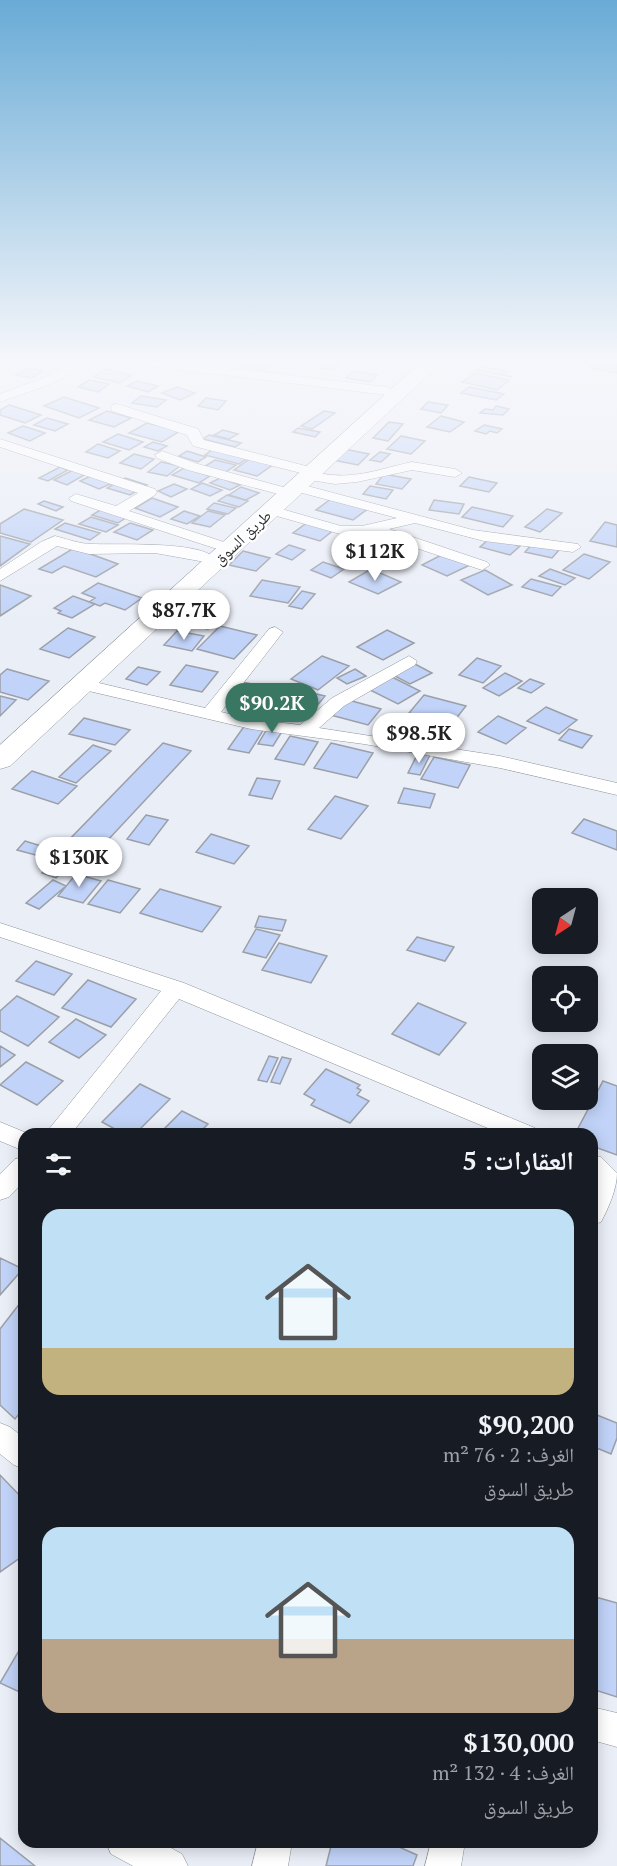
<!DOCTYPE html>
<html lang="ar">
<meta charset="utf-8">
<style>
body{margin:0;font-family:"PT Serif","Noto Naskh Arabic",serif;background:#242831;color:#f1f3f6;direction:rtl;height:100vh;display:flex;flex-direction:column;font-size:22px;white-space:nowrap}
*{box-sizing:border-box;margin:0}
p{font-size:20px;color:#9ea1a6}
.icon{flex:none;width:33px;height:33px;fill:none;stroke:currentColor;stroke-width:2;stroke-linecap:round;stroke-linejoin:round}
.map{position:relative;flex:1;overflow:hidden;direction:ltr}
.side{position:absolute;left:18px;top:1128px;width:580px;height:720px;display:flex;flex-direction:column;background:#171b24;border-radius:18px;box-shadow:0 3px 15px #0003;direction:rtl}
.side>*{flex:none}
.needle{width:39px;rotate:216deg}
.fabs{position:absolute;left:532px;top:888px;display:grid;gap:12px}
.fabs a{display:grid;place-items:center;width:66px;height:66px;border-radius:12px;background:#171b24;box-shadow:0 3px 15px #0003;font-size:30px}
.price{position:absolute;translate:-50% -51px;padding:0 14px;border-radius:21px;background:#fff;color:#222;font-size:20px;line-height:39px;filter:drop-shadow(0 2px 3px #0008)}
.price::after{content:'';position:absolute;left:50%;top:36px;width:18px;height:14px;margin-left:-9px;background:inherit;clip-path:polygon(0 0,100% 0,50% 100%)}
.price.active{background:#3a7763;color:#fff}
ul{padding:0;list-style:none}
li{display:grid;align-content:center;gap:12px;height:318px;padding:0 24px}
li span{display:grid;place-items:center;height:186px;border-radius:18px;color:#555}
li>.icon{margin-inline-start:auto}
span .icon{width:108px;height:108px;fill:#fffc;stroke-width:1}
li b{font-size:26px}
h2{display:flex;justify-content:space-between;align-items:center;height:72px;padding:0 24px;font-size:26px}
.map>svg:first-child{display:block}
.building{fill:#c1d3f8;stroke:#9b9fa7;stroke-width:1.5}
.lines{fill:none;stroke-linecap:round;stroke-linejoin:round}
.street-casing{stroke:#8e929a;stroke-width:1}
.primary-casing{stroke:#8e929a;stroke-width:1}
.street{fill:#fff;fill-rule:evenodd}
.primary{fill:#fff;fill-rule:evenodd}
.labels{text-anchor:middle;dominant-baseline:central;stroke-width:4.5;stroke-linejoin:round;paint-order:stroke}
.far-street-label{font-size:16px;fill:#2d2f32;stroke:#fff}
</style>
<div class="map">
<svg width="617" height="1866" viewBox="0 0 617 1866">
<rect width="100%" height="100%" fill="#eaeef7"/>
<path class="building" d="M247,362L261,364L274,362L263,370L243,366Z
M327,362H341L333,370L320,368Z
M595,362H617V373L590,368Z
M481,366L509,372L502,374L512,377L476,370Z
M28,368L43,371L32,378L16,375Z
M105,369L132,375L120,383L94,377Z
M353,371L377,375L370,382L346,378Z
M475,373L509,380L497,390L462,382Z
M89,380L109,384L98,392L78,387Z
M137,381L158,386L148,392L127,386Z
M177,387L195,393L180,400L162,393Z
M469,387L504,394L496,400L461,393Z
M141,396L166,400L157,407L132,403Z
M64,397L99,408L79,418L44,406Z
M206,398L226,401L218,410L198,406Z
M428,402L448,405L441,413L421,409Z
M9,405L41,415L25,423L0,415V410Z
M496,406L509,409L503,415L480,413L485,409L493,410Z
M107,411L131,418L114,427L89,420Z
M324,411L335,413L312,429L301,426Z
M441,416L464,422L450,432L427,427Z
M47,418L68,424L55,431L34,425Z
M389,422L403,424L388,441L373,438Z
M147,423L180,431L162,442L129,433Z
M484,425L502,429L497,433L490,431L486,434L475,431Z
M23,426L45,433L30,441L8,433Z
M298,428L320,432L315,437L293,432Z
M223,430L238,434L229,439L214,435Z
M118,434L143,442L129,450L103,442Z
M209,435L241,443L235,447L203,439Z
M401,436L425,441L411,454L387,449Z
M153,442L167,446L158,451L144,447Z
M98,444L120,451L108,458L86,452Z
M216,447L250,456L239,464L205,455Z
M344,449L369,454L358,465L333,460Z
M187,451L206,457L198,462L179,456Z
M380,452L390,454L381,462L370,460Z
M134,454L154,459L141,469L120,463Z
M251,458L274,464L257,476L234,470Z
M215,460L236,465L223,474L202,468Z
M161,462L180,466L167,476L148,472Z
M60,467L68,470L48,481L39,478Z
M184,468L210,476L199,483L172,475Z
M73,470L86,474L67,485L54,480Z
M97,473L117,481L99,489L80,481Z
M384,474L411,479L402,489L376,484Z
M469,477L497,483L489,492L460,486Z
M125,478L147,485L130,495L107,488Z
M220,478L240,485L230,490L210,483Z
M202,483L222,490L210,496L191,489Z
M174,484L187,489L171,497L158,491Z
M370,486L393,490L386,499L363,494Z
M241,487L259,493L246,500L229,495Z
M227,495L248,501L239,507L218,501Z
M152,498L178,507L160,517L135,508Z
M332,498L369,508L353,520L316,510Z
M434,500L464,504L459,514L429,510Z
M44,501L63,507L56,511L38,504Z
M214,503L236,508L228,514L207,509Z
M472,507L513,516L503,527L462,517Z
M24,509L63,520L31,542L0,533V524Z
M102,509L127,517L118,523L92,515Z
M547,509L562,513L540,532L525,527Z
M184,511L200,516L187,524L171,519Z
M208,511L225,515L210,527L192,523Z
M91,517L118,525L106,532L79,524Z
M308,522L335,529L320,541L293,533Z
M605,522L617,525V547L590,541Z
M65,523L100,533L90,540L55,529Z
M130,523L153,530L137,540L114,532Z
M0,536L30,544L0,566Z
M401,536L420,545L402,554L383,545Z
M490,538L520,546L510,555L480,547Z
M533,543L560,549L552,558L525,552Z
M289,545L305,550L292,560L276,554Z
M74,548L118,564L96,577L64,566L52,573L39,569Z
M243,551L270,558L256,571L229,565Z
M445,553L470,565L447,576L422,565Z
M584,554L610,562L589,579L563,570Z
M323,562L344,569L331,578L311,570Z
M371,569L401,582L378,594L349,582Z
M550,569L575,578L565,585L539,576Z
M485,570L512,585L488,595L461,580Z
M531,579L561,587L552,596L522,587Z
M262,580L300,587L288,603L250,596Z
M98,583L142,598L125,610L105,603L100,606L89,602L95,598L82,593Z
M0,585L31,596L0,616Z
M302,591L315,594L302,609L289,606Z
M73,596L95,604L72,618L58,613L61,611L54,608Z
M199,603L229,609L224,616L193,609Z
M196,613L217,617L208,629L186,625Z
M220,626L257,635L234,659L197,649Z
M68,628L95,637L69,658L40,649Z
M387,630L414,643L383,660L357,647Z
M177,631L204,636L192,651L164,645Z
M322,656L349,666L318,690L291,679Z
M477,658L501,666L483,683L459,675Z
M413,663L432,673L410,684L391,674Z
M186,665L218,672L202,692L170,685Z
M138,667L160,672L147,685L126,679Z
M7,669L49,681L28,700L0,692V675Z
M355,669L366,676L347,684L337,678Z
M505,673L522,681L499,696L483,688Z
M388,675L420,691L398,704L366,688Z
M530,679L544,684L531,693L518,688Z
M242,682L278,689L264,711L227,705Z
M295,689L325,696L311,713L282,705Z
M424,695L466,706L451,725L409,713Z
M0,696L16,700L0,716Z
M341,698L381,709L368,725L327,714Z
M546,707L577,720L559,734L527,721Z
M498,716L526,728L506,744L478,732Z
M84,718L130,730L115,745L69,734Z
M271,722L286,725L273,746L258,744Z
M245,725L264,729L249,753L228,749Z
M569,729L592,736L582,748L559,740Z
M290,736L318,742L304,765L275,759Z
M163,743L191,751L93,856L63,846Z
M331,743L373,753L357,778L314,768Z
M93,745L111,751L76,783L59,777Z
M418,753L430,755L420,775L408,773Z
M434,757L470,765L458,788L421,779Z
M32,771L77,786L58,804L12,789Z
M257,778L280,781L272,799L249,795Z
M404,788L435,794L430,808L398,803Z
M335,796L368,806L341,839L308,829Z
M146,815L168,820L149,845L127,839Z
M584,819L617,831V850L572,833Z
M211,834L249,846L234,864L196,852Z
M25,841L51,849L43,857L17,850Z
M53,862L67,867L56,878L42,873Z
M76,874L101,881L83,903L58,896Z
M53,880L66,886L39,909L26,903Z
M108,880L140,889L120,913L88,904Z
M160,889L221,907L202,932L140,913Z
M259,916L286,920L282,931L255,927Z
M256,929L280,935L266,958L243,952Z
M417,937L454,947L445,961L407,950Z
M279,943L327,956L311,983L262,970Z
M36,961L72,974L54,995L16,981Z
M88,980L136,999L111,1027L62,1008Z
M17,996L59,1017L28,1046L0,1031V1011Z
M418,1003L466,1023L439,1055L392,1034Z
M76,1019L106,1035L79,1058L49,1042Z
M0,1046L15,1055L0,1067Z
M269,1056L278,1058L267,1082L258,1080Z
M282,1057L291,1059L280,1084L271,1082Z
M26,1062L63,1081L37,1105L0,1085Z
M326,1069L360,1085L357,1088L361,1090L357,1095L369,1101L350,1123L311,1105L315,1100L304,1094Z
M603,1081L617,1086V1155L592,1146V1134H575Z
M140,1084L170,1099L135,1134H124L102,1122Z
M182,1111L208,1124L198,1134H159Z
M0,1258L23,1269L0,1295Z
M24,1298V1408L15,1419L0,1405V1329Z
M592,1413L617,1423V1438L611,1454L592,1446Z
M0,1475L24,1500V1555L0,1572Z
M592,1596L617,1603V1697L592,1689Z
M24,1642V1694L0,1683Z
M0,1838L35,1866H0Z
M332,1842H388L417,1855L413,1866H326Z"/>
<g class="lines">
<g class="street-casing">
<path id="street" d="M75,362H91L51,384L0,402V394L43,378Z
M143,362H179L387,387L393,391L387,395L149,366Z
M117,404L198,429L204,440L306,466L308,469L301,473L193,446L187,435L112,411L111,408L112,405Z
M0,439L155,489L157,492L155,495L129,511L224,542L227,545L224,548H214L71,501L69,498L76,494L116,506L138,493L0,447Z
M162,451L198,464L283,487L285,490L278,494L188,470L157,458L155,455Z
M412,462L455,469L462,473L455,477L412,470L357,482L335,484L304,479L302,476C310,468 323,475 333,475C359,478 387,467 412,462Z
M296,483L473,530L578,544L581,547L573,552L484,541L415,523L389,529L487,562L490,565L482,570L371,533L340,534L266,513L264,510L271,506L341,526H362L397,518L291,490L289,487Z
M55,536C67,539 80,544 92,544C115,545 198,541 213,557L205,562L155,553L89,554L57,546L0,581V569L41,542Z
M275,627L283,632L221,712L251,719L300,725L332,698L409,656L417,661L415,665L344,706L319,728L500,756L617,783V795L500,768L364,744L251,729L76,688L73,684L76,680L82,679L205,708L269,629Z
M0,923L184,983L535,1128L538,1134H502L179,999L71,1134H45L161,991L0,937Z
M0,1122L29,1134H24V1151L0,1141Z
M592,1155L601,1157L617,1173C617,1189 608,1209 601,1222L592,1225Z
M24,1157V1181L9,1197L0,1200V1174L15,1159Z
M0,1423L10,1427L24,1438V1469L14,1465L0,1454Z
M592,1707L617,1713V1747L592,1740Z
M106,1842H160L182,1854L188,1866H133L111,1854Z
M258,1842H292L288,1866H252Z
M431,1842H465L461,1866H425Z"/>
</g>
<g class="primary-casing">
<path id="primary" d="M421,362H442L10,766L0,769V745Z"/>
</g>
<use href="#street" class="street"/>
<use href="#primary" class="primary"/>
</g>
<linearGradient id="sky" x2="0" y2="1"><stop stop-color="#69abd6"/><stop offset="0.58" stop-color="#f6f7fb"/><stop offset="1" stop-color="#f6f7fb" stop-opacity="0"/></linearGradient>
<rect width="617" height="623" fill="url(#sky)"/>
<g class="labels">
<g class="far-street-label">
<text transform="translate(242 537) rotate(-43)">طريق السوق</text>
</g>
</g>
</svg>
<div class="fabs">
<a><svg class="needle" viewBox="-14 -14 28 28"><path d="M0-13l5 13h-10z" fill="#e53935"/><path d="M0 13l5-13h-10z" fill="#9ea1a6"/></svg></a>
<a><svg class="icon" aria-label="locate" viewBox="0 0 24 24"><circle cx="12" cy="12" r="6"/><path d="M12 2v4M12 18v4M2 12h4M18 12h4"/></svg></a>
<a><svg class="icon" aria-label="layers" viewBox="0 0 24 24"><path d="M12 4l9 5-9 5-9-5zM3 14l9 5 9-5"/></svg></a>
</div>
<b class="price" style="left:375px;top:582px">$112K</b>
<b class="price" style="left:184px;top:641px">$87.7K</b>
<b class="price active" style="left:272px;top:734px">$90.2K</b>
<b class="price" style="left:419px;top:764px">$98.5K</b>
<b class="price" style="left:79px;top:888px">$130K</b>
<section class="side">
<h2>العقارات: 5<svg class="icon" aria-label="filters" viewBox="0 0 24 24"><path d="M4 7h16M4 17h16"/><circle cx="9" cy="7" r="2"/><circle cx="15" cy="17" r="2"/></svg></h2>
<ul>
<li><span style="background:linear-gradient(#bfe0f5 75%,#c2b280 0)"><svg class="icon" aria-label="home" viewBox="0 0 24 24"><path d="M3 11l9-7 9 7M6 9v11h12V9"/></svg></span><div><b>$90,200</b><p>الغرف: 2 · 76 m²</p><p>طريق السوق</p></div></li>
<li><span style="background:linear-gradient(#bfe0f5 60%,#b9a48a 0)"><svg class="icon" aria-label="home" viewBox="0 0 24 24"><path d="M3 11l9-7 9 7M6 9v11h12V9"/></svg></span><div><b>$130,000</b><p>الغرف: 4 · 132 m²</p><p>طريق السوق</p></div></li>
</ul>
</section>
</div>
